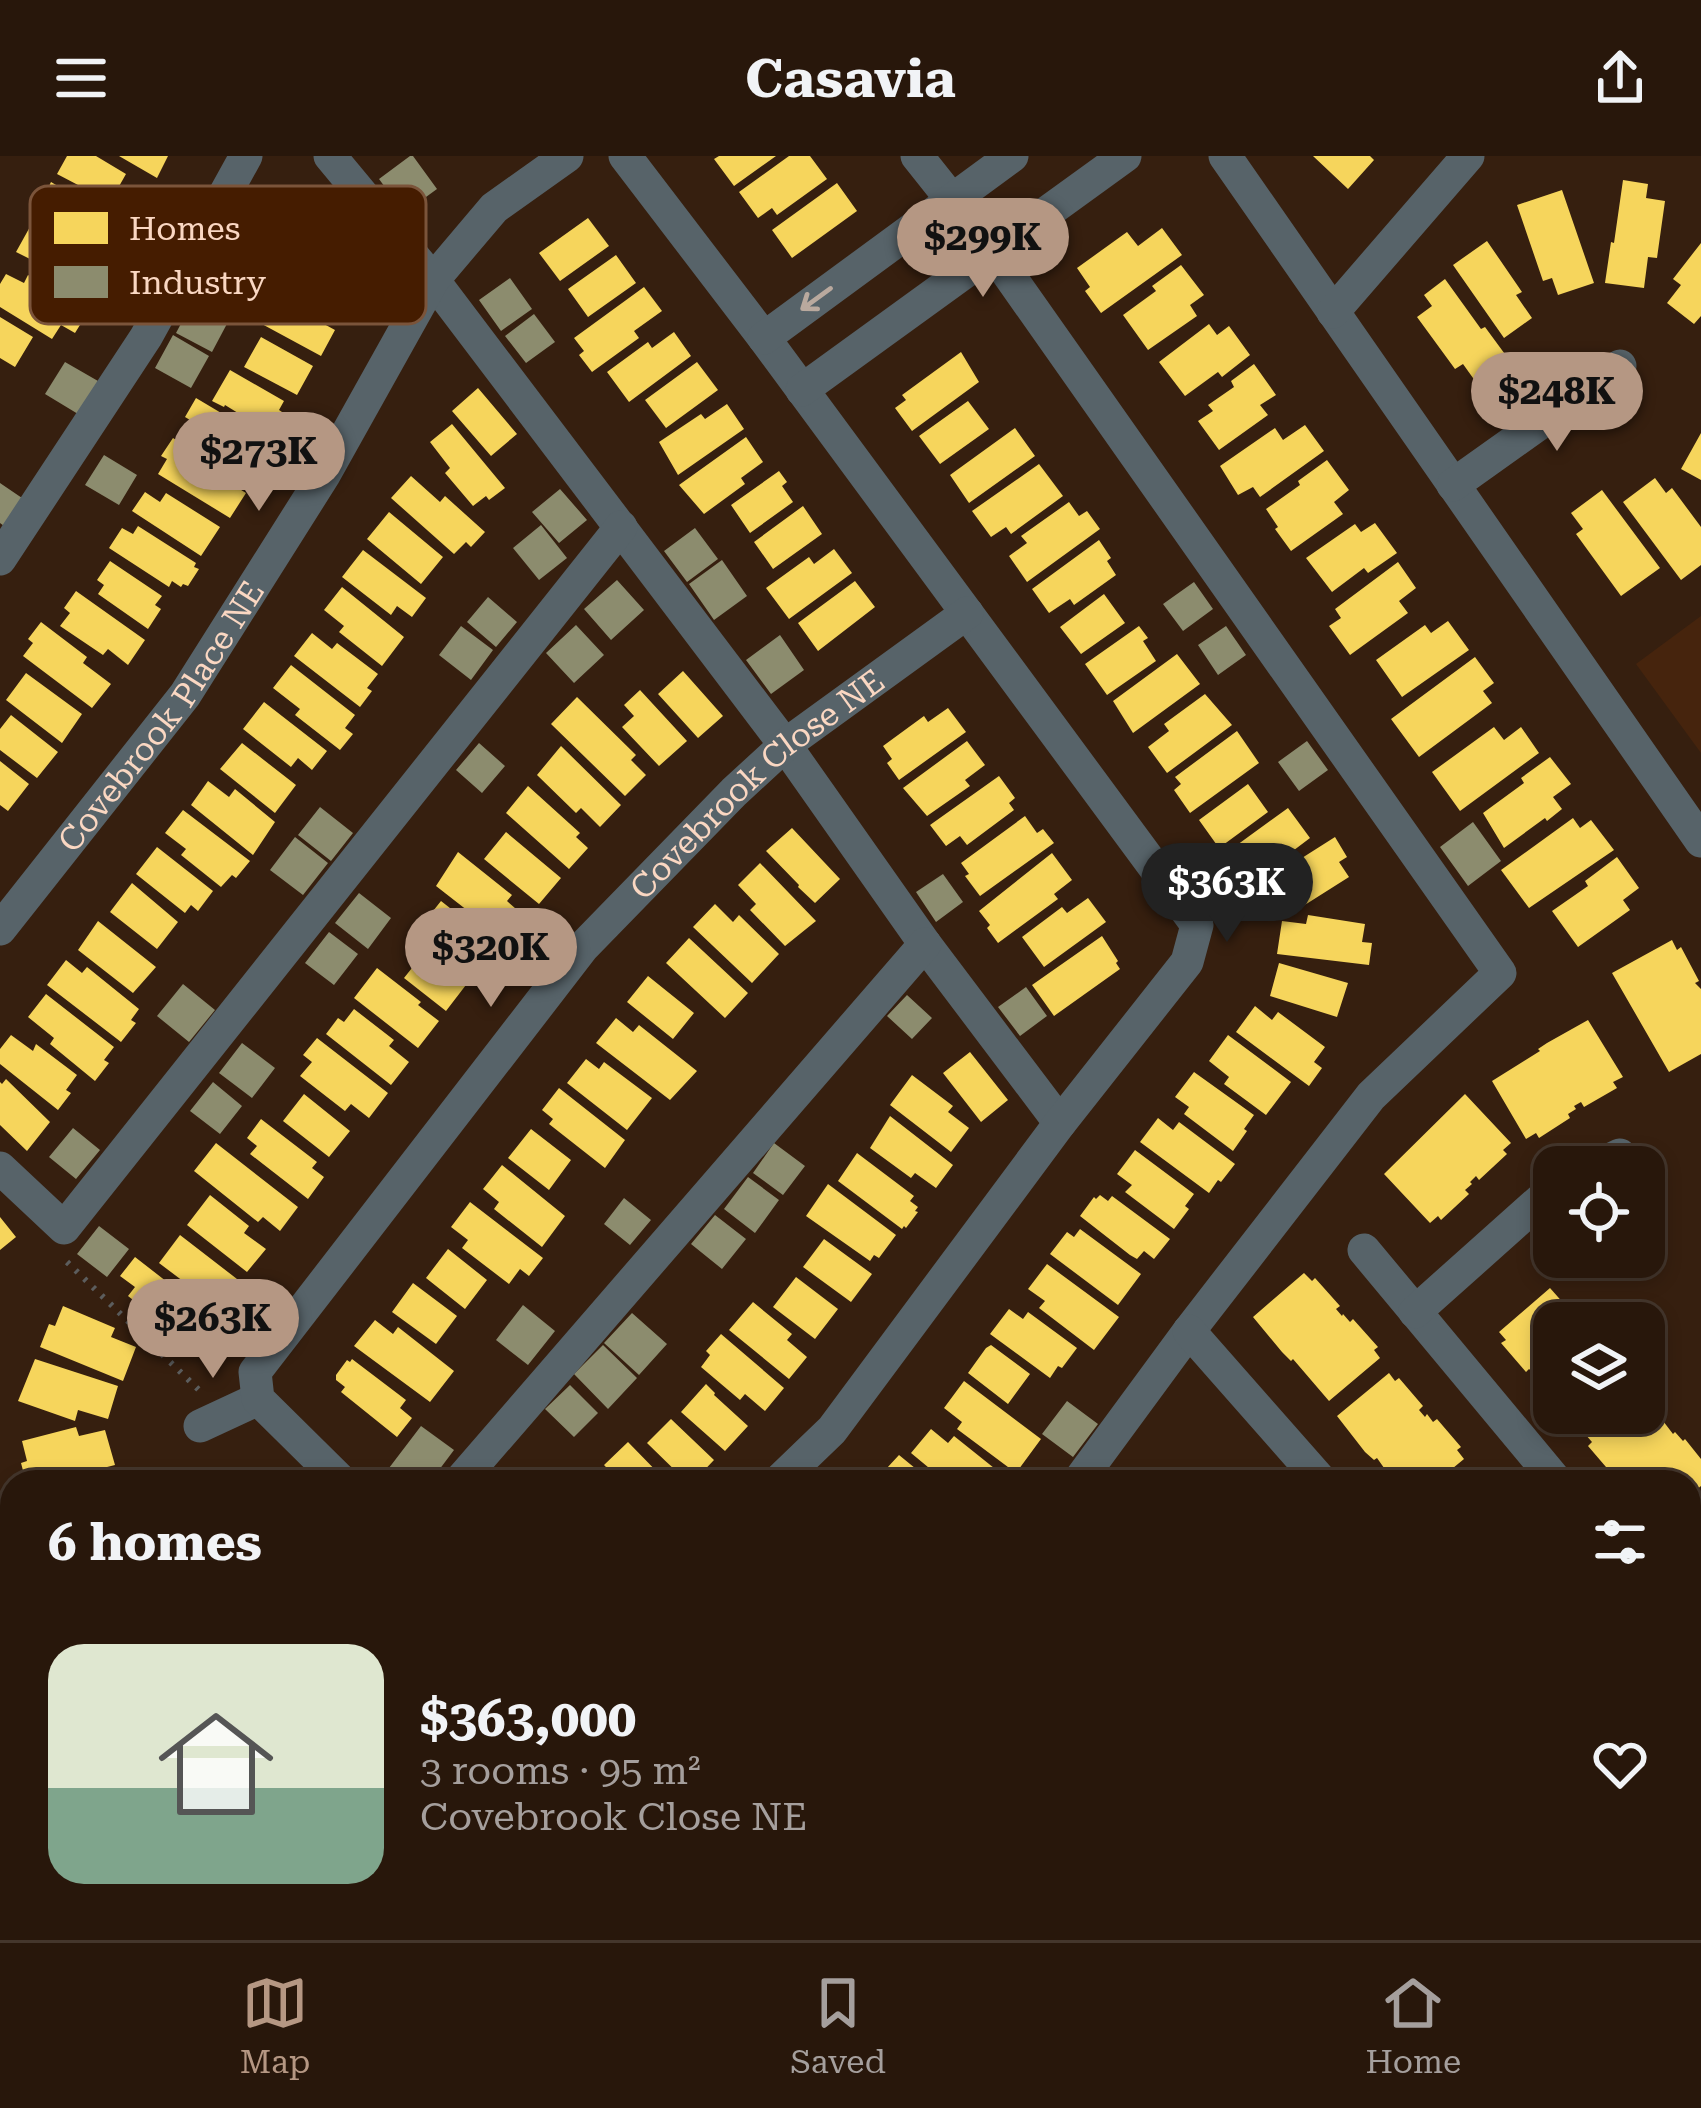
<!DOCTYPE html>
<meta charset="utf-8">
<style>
body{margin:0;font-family:"Roboto Serif",serif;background:#302014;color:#f1f3f6;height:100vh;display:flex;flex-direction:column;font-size:45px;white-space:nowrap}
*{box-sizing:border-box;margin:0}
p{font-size:39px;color:#a59f9d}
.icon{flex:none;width:66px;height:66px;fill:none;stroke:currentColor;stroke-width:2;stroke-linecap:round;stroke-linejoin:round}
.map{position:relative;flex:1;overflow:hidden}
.panel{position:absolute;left:0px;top:1314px;width:1701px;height:471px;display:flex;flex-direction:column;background:#28170b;border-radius:36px 36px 0 0;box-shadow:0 6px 18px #0003,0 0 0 3px #44362c}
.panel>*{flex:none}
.fabs{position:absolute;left:1533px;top:990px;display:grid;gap:24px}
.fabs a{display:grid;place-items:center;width:132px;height:132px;border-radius:24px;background:#28170b;box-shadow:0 6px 18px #0003,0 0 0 3px #44362c;font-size:60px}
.price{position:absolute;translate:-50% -102px;padding:0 27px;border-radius:42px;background:#b59783;color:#111;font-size:39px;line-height:78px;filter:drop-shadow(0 3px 6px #0008)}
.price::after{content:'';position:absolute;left:50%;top:72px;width:36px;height:27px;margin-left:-18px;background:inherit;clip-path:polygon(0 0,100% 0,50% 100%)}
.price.active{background:#222;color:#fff}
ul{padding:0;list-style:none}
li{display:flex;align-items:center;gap:36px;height:300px;padding:0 48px}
li span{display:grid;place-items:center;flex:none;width:336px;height:240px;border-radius:36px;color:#555}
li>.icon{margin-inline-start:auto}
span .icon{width:144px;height:144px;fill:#fffc;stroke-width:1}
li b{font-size:51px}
h2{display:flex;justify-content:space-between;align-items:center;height:144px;padding:0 48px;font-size:51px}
header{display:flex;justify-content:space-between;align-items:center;height:156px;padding:0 48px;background:#28170b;font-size:54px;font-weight:700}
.tabs{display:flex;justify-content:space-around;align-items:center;height:168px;border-top:3px solid #44362c;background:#28170b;font-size:33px;color:#a59f9d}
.tabs a{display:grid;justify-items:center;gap:6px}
.tabs .active{color:#b59783}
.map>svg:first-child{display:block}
.built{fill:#46240d}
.green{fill:#592b08}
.homes{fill:#f6d55c}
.industry{fill:#8c8c6e}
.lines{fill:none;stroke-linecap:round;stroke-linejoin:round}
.path{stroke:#5c5d5d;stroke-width:6;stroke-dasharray:3 9;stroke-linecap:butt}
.minor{stroke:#576369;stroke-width:33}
.oneway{stroke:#b9a99e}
.labels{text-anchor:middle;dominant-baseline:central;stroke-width:12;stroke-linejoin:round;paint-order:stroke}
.street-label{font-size:33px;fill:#fad7c2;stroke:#451c00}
.key{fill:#451c00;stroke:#7b543a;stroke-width:3}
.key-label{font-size:33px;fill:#fad7c2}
</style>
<header><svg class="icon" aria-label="menu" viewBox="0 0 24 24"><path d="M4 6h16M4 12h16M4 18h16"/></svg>Casavia<svg class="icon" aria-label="share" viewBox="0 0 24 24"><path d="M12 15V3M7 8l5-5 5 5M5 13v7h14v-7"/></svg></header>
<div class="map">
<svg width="1701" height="1784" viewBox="0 0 1701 1784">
<rect width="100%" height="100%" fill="#361f0f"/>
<path class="built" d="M1701,460V597L1636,508Z"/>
<path class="green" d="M0,1378L12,1394V1773H296L304,1784H0Z"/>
<path class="homes" d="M67,0H96L126,18L109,48L93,37L91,41L76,32L78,29L57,18Z
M119,0H168L157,22Z
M719,0H776L734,30L714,3Z
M789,0H810L827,23L777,59L772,52L758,62L739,36Z
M1313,0H1370L1374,4L1348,33Z
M1623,24L1648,28L1646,42L1665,45L1657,102L1648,101L1644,132L1605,127L1611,86L1614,87Z
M51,26L112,62L100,83L93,80L88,89L35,59Z
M837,27L857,55L792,102L772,74Z
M1562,34L1594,127L1558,139L1552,122L1543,125L1517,49Z
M588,62L609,90L560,125L539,97Z
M31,69L105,110L97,126L103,129L93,147L42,118L46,111L16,96Z
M1162,72L1182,99L1101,157L1085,135L1090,131L1077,112L1127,76L1138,90Z
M1487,85L1522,136L1516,139L1532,162L1504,182L1453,109Z
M1701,87V160L1694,168L1667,147L1681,129L1673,123Z
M616,99L636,127L588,161L568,133Z
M1181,109L1204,139L1190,149L1197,160L1148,194L1123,159L1156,135L1152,130Z
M6,118L24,127L28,119L88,156L75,177L61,169L52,183L0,151V128Z
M1445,123L1481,173L1485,171L1510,205L1478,229L1463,208L1455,213L1417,161L1432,150L1424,139Z
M271,130L316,155L313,162L335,174L321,200L247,160L258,142L263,145Z
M644,131L662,155L634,175L639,182L592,216L579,199L584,195L574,182Z
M0,161L33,181L15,211L0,202Z
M1209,168L1217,179L1229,170L1250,199L1222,221L1218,216L1185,240L1159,206Z
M674,176L691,200L629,246L607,216L648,186L652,192Z
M261,181L313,210L297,239L244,211Z
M961,196L979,226L912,275L895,252L906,244L902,239Z
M697,206L718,234L666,272L645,244Z
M1254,208L1276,239L1260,249L1268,259L1219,294L1198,265L1213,255L1208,249L1234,231L1231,225Z
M230,214L284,245L279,254L285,258L273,278L264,277L256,271L258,269L237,260L238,257L225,249L224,251L212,245Z
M478,232L517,278L491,300L452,255Z
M196,242L268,285L253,311L231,297L227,304L182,278L190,264L185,261Z
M968,245L989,273L940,308L919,280Z
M727,248L744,273L678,319L659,286L701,258L705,263Z
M452,268L505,332L489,344L486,340L473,350L445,317L450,312L430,286Z
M1305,269L1324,295L1260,341L1253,331L1238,339L1220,310L1275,272L1283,284Z
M1015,272L1035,300L969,347L950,319Z
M1701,277V324L1681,313Z
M746,281L763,306L741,322L745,328L704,358L679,329Z
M173,282L216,309L212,316L246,337L230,362L158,318L167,303L161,300Z
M1327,304L1349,334L1334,346L1343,358L1291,395L1275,373L1278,371L1266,353L1300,329L1298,325Z
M1039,308L1063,340L1011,378L1006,371L991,381L972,355Z
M779,315L787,326L782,330L793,346L750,377L731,349Z
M411,320L440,346L445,340L485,376L471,391L466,386L454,398L391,342Z
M1655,322L1666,337L1672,332L1701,371V409L1681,424L1623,346Z
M1602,334L1660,412L1621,440L1576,378L1583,373L1571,357Z
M145,336L160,346L166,337L220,371L201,400L132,355Z
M1069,346L1079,360L1087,355L1100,373L1027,426L1009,400L1027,387L1021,380Z
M803,350L822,378L773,413L754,386Z
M389,356L443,401L421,428L367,383Z
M1375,367L1397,397L1368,417L1364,412L1332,436L1306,402L1355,368L1361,376Z
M138,370L196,407L194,411L199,413L188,430L183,428L181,431L172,425L169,431L109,392L122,372L133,378Z
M1099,384L1111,402L1107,405L1116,419L1074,449L1070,443L1049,457L1032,433Z
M834,393L852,417L789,463L766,432L809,401L814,408Z
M363,394L426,442L412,461L397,450L391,459L342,421Z
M110,405L162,440L155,449L161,453L148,473L98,438L104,429L97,424Z
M1398,406L1416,432L1399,445L1408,457L1350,499L1329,470L1341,462L1335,453Z
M855,425L875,451L818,495L798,467Z
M342,431L404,481L382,510L339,476L344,470L324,454Z
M76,435L145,484L128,509L108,493L103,499L60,470L70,457L64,452Z
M1104,438L1125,467L1081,498L1060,471Z
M1448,465L1469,494L1402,541L1376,504L1425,469L1431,477Z
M41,466L87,501L83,507L111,528L92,552L23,500L33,487L28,483Z
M1139,470L1148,482L1143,485L1156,505L1107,539L1085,508Z
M312,477L332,493L337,487L378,518L367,532L372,535L360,551L294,500Z
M1177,498L1200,528L1133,577L1113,545Z
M1475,501L1494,527L1483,535L1492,547L1419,601L1391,563Z
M291,509L355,559L345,572L353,578L340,594L295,559L300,553L273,532Z
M683,515L723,560L698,582L658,538Z
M26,517L82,558L62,587L6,544Z
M640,534L687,585L659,610L622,571L634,560L624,549Z
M1205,538L1232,569L1167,617L1148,591L1169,575L1164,568Z
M577,541L636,599L631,604L646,619L625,640L551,568Z
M264,546L327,595L312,614L298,602L291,611L243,573Z
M948,552L966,576L899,624L887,607L892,603L883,590L924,560L928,566Z
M11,559L58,596L37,622L0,594V573Z
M1494,571L1504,584L1521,571L1539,597L1460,655L1432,616Z
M1237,575L1259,607L1190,657L1174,634L1181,628L1175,621Z
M967,585L985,609L965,624L970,630L927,660L903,632Z
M242,587L296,629L275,657L220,613Z
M561,590L621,649L600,671L581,652L576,657L537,619Z
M1550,601L1571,628L1553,641L1562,653L1547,665L1545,662L1504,692L1483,657L1524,627L1521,622Z
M0,605L29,628L8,655L0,649Z
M999,620L1015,642L1009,647L1014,654L967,689L960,680L946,690L930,669Z
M208,625L229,641L235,633L275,666L253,699L191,649Z
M1248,628L1268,656L1219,692L1199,664Z
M528,630L580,677L576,681L588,692L569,713L506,657Z
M1288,652L1310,682L1269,713L1265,707L1244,722L1226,697Z
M183,654L250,705L236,722L232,719L221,731L181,699L186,693L165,677Z
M1025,660L1037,677L1043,673L1054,687L980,740L965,720L969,718L961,707Z
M1573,662L1580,672L1591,664L1614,694L1529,752L1501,714Z
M792,672L840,723L815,747L798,731L799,729L766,695Z
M506,676L561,722L539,748L484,703Z
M1335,681L1347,701L1339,706L1349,721L1300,752L1295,745L1276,757L1258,730Z
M157,691L213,735L198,755L191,749L185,757L136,718Z
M458,696L512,739L507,745L523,759L504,783L436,730Z
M1052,697L1072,724L1054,738L1058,743L998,787L987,772L990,769L979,755Z
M1617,701L1639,732L1623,744L1630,754L1578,791L1552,755L1588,730L1585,725Z
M760,707L816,765L785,790L750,754L756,748L738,729Z
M132,727L178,766L157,793L110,756Z
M1088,742L1106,766L1044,811L1022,781L1062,751L1067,757Z
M441,745L501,792L483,816L462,799L458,805L418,774Z
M715,748L733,766L739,759L779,798L752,827L693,771Z
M1308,759L1365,768L1362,786L1372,787L1369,809L1277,798L1282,765L1306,768Z
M98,765L156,811L133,837L78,794Z
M1102,780L1118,805L1116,807L1120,813L1054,860L1032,829Z
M689,782L748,837L725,862L666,807Z
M1672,784L1677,794L1681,791L1699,825L1695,827L1701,833V898L1669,916L1612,817Z
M427,793L469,825L446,855L404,822Z
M66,804L82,817L87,811L139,853L131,864L136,867L121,886L47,829Z
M1279,807L1348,827L1337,861L1270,840Z
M377,812L421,846L418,849L439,865L418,892L354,842Z
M648,820L694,857L673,883L627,846Z
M46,838L114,891L104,904L109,907L95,925L50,888L54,882L28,861Z
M1255,850L1272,864L1278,856L1325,891L1314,906L1322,912L1309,930L1236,876Z
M354,853L394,884L389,890L409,906L391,929L326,878L338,862L344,866Z
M616,862L633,876L639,869L697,915L670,944L596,887Z
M1588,864L1623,921L1613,926L1617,932L1584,951L1581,946L1574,950L1576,953L1568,958L1570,962L1539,982L1536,977L1526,983L1492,925L1540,895L1538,893L1547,887Z
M11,879L33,895L36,888L77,919L66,934L71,937L58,954L0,908V893Z
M1228,879L1291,926L1266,959L1224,928L1229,921L1209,905Z
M317,882L388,937L369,962L351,948L345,955L300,920L312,906L303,899Z
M970,896L1008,944L981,966L943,917Z
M586,903L599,913L604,906L652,942L627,974L567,927Z
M1194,916L1254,959L1244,973L1247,975L1233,995L1184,958L1189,951L1175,941Z
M912,919L953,950L948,956L969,972L951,996L890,949Z
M6,923L50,966L27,995L0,969V926L2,928Z
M559,932L625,984L605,1012L549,968L553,963L542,954Z
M304,938L350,975L329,1001L283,965Z
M1465,938L1511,987L1503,994L1507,998L1479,1024L1476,1020L1470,1026L1472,1028L1465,1034L1469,1038L1441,1064L1438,1060L1430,1067L1384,1018Z
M890,960L953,1009L936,1032L915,1017L911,1022L870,992Z
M1158,962L1173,974L1179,966L1235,1008L1221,1026L1218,1024L1209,1037L1140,986Z
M261,963L317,1006L312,1012L324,1021L308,1043L250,998L257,990L247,982Z
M531,973L571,1004L549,1034L508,1002Z
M216,987L298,1051L280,1075L263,1061L258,1066L194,1015Z
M1135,994L1194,1038L1185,1050L1189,1053L1174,1073L1125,1036L1132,1029L1117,1018Z
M857,997L914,1040L910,1045L918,1051L915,1055L918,1056L906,1072L904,1070L902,1073L838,1025Z
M502,1009L565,1060L542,1091L494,1053L499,1046L483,1033Z
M828,1028L896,1079L879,1102L874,1099L870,1105L806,1060Z
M210,1039L249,1070L244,1077L266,1093L247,1116L187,1069Z
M1100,1039L1108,1045L1112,1040L1170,1083L1154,1103L1144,1095L1137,1103L1130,1099L1080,1060L1094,1041L1096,1043Z
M470,1046L543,1102L529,1120L520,1113L509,1128L462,1092L468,1084L451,1071Z
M0,1061L16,1081L0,1094Z
M1080,1073L1141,1118L1118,1149L1050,1098L1067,1076L1074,1081Z
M180,1079L237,1123L216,1150L159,1107Z
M824,1083L872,1118L851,1146L803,1111Z
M448,1093L487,1124L465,1153L426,1122Z
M135,1101L198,1150L177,1178L128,1140L135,1131L120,1120Z
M1047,1108L1119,1161L1094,1194L1039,1152L1045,1145L1028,1133Z
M1304,1117L1312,1125L1315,1122L1340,1150L1336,1153L1342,1160L1343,1158L1350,1166L1353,1163L1378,1191L1374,1194L1380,1202L1329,1245L1293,1203L1291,1205L1282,1196L1253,1161Z
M796,1121L838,1153L815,1183L773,1151Z
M413,1127L457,1160L436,1188L392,1156Z
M1550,1132L1581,1167H1554V1246L1539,1228L1543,1224L1529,1213L1526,1216L1501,1187L1506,1184L1499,1176Z
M753,1146L792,1178L787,1184L807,1201L789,1223L729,1174Z
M63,1150L115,1172L111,1181L136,1191L123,1225L40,1191L49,1168L55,1170Z
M1009,1153L1023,1163L1028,1156L1077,1192L1062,1212L1058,1210L1050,1222L990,1178Z
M375,1164L393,1178L398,1171L454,1215L430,1246L354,1190Z
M721,1178L784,1232L765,1255L745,1238L740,1244L701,1211L710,1199L706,1195Z
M991,1189L1030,1218L1008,1248L968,1217L986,1192Z
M35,1203L118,1230L108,1263L78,1254L75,1265L18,1245Z
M352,1203L406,1244L400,1252L412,1262L397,1281L341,1236L345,1231L336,1224V1219L347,1204L350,1206Z
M1389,1217L1395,1225L1399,1222L1423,1250L1419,1254L1425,1261L1427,1258L1433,1266L1437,1263L1461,1291L1457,1294L1464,1303L1436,1326H1394L1377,1302L1374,1304L1365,1296L1337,1260Z
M964,1225L1041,1283L1016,1317L957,1273L962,1266L944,1252Z
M706,1228L715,1237L714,1239L748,1270L725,1295L681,1256Z
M1644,1240L1673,1278L1675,1276L1683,1285L1685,1283L1701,1303V1330L1689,1340V1326H1630L1616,1315L1612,1318L1588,1290L1592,1286L1585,1278L1611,1257H1644Z
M671,1263L714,1304L693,1326H687L647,1287Z
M76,1271L79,1280L105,1274L115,1309L48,1326H26L21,1307L27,1305L22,1285Z
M931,1273L948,1287L954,1280L999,1316L991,1326H946L911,1297Z
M628,1286L667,1326H620L604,1309Z
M899,1299L932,1326H874Z
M129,1311L135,1326H92Z
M1689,1405L1701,1418V1430L1689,1440Z
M1689,1541L1699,1549L1696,1553L1701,1557V1641L1689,1633Z
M444,1773H488L485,1784H462L463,1780Z
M798,1773H871L878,1781L874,1784H793L790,1780Z
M1097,1773H1143L1152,1784H1106Z
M1153,1773H1207L1217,1784H1163Z
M1514,1773H1545L1536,1784H1527Z
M1565,1773H1615L1631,1784H1557Z"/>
<path class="industry" d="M410,0H413L437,33L404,57L379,23Z
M510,122L532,153L501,175L479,144Z
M193,145L229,164L212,196L176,177Z
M534,158L555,186L526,207L505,180Z
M173,179L209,200L191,232L155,212Z
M65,206L98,225L78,258L45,238Z
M104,299L137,319L119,349L85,329Z
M0,327L22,342L4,370L0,367Z
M560,333L587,364L559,387L532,356Z
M541,369L567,402L539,424L513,392Z
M695,372L718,403L687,426L664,395Z
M722,404L747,440L714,464L689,428Z
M617,424L644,454L611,484L584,453Z
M1194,426L1213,453L1183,475L1163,448Z
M488,441L517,466L496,491L467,466Z
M576,469L604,499L574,527L546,497Z
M461,470L493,494L471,524L439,499Z
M1226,470L1246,499L1218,519L1198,489Z
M780,479L804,514L771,538L746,504Z
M1307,585L1328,614L1299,635L1278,606Z
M479,587L505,610L482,637L456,614Z
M320,651L353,677L331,705L298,679Z
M1473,666L1501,705L1468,730L1440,691Z
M295,681L328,707L303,739L270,714Z
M943,718L963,746L936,766L916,736Z
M359,737L391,762L368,793L335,767Z
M329,776L358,798L334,829L305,807Z
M183,828L215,854L189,886L157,860Z
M1026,831L1047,860L1020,880L998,851Z
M907,839L932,862L912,883L887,860Z
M242,887L275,912L252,942L219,917Z
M213,926L242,950L220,978L190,955Z
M73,972L100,994L76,1023L49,1001Z
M774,987L805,1010L783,1039L753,1017Z
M748,1021L779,1044L755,1077L724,1053Z
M624,1042L651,1064L630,1089L604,1068Z
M715,1059L746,1083L722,1113L691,1088Z
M99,1070L129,1093L107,1121L77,1098Z
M523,1149L555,1175L528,1209L496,1184Z
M632,1157L667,1188L639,1219L604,1187Z
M603,1189L637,1222L608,1253L574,1218Z
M570,1229L598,1257L574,1281L545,1253Z
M1067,1245L1098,1268L1073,1301L1042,1278Z
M421,1270L454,1294L430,1326H409L389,1312Z
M1283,1773H1336L1323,1784H1293Z"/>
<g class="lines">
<path class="path" d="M67,1106L200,1235"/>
<g class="minor">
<path d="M330,0L433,124L785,589L925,788L1060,967"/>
<path d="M625,0L764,182L1197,769L1187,806L1060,967L832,1274L778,1326"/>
<path d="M917,0L952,44"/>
<path d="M1225,0L1701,685"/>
<path d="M992,95L1500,817L1371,940L1189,1175L1078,1326"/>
<path d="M1333,156L1468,0"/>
<path d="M764,182L1012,0"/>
<path d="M802,234L1125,0"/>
<path d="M1453,329L1620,210"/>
<path d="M0,403L146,181L246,0"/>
<path id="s1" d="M0,773L185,539L324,319L433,124L494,52L567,0"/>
<path d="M1595,1011L1620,999"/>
<path d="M0,1012L64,1072L621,371"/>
<path d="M1364,1094L1557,1326"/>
<path d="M1415,1156L1554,1032"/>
<path d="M1189,1175L1322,1326"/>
<path d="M200,1270L258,1243"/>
<path id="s2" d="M342,1326L258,1243L255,1216L583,791L734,636L785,589L967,457"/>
<path d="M459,1326L925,788"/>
<path d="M1689,1469L1701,1479"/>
<path d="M1689,1695L1701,1702"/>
<path d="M738,1773L748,1784"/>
<path d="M1049,1773L1059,1784"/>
<path d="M1424,1773L1435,1784"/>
<path d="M963,1784L975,1773"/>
<path d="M1348,1784L1358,1773"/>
</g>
</g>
<defs><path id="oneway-shaft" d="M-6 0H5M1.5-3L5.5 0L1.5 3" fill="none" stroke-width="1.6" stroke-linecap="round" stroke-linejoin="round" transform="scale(3)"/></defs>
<use class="oneway" href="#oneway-shaft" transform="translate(816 143) rotate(144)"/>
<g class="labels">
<g class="street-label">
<text stroke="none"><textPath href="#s1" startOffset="267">Covebrook Place NE</textPath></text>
<text stroke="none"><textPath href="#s2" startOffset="921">Covebrook Close NE</textPath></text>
</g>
</g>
<rect x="30" y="30" width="396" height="138" rx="18" class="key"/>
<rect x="54" y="56" width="54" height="32" fill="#f6d55c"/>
<rect x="54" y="110" width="54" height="32" fill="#8c8c6e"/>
<g class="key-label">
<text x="129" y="84">Homes</text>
<text x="129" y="138">Industry</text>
</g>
</svg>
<div class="fabs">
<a><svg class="icon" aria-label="locate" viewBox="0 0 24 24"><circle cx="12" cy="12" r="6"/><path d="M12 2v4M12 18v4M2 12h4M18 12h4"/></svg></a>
<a><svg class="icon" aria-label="layers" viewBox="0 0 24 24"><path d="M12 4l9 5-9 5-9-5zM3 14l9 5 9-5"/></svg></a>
</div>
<b class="price" style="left:983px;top:144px">$299K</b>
<b class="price" style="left:1557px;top:298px">$248K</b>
<b class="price" style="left:259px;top:358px">$273K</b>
<b class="price active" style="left:1227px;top:789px">$363K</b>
<b class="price" style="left:491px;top:854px">$320K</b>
<b class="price" style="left:213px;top:1225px">$263K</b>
<section class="panel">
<h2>6 homes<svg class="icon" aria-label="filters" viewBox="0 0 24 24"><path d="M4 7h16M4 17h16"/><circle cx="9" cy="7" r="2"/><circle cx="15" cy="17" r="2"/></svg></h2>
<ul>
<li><span style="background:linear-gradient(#dfe7d0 60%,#7fa58c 0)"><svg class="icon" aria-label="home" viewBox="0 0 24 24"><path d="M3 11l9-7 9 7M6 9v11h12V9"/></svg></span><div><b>$363,000</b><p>3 rooms · 95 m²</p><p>Covebrook Close NE</p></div><svg class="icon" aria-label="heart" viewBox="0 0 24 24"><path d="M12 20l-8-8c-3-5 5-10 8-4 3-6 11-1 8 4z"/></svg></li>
</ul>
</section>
</div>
<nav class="tabs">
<a class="active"><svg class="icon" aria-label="map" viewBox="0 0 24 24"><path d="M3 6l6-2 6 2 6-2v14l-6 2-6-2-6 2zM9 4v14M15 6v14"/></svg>Map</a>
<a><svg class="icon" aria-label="saved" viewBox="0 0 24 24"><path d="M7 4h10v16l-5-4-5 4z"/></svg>Saved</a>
<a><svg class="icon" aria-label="home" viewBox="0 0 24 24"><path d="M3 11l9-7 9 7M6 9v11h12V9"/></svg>Home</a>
</nav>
